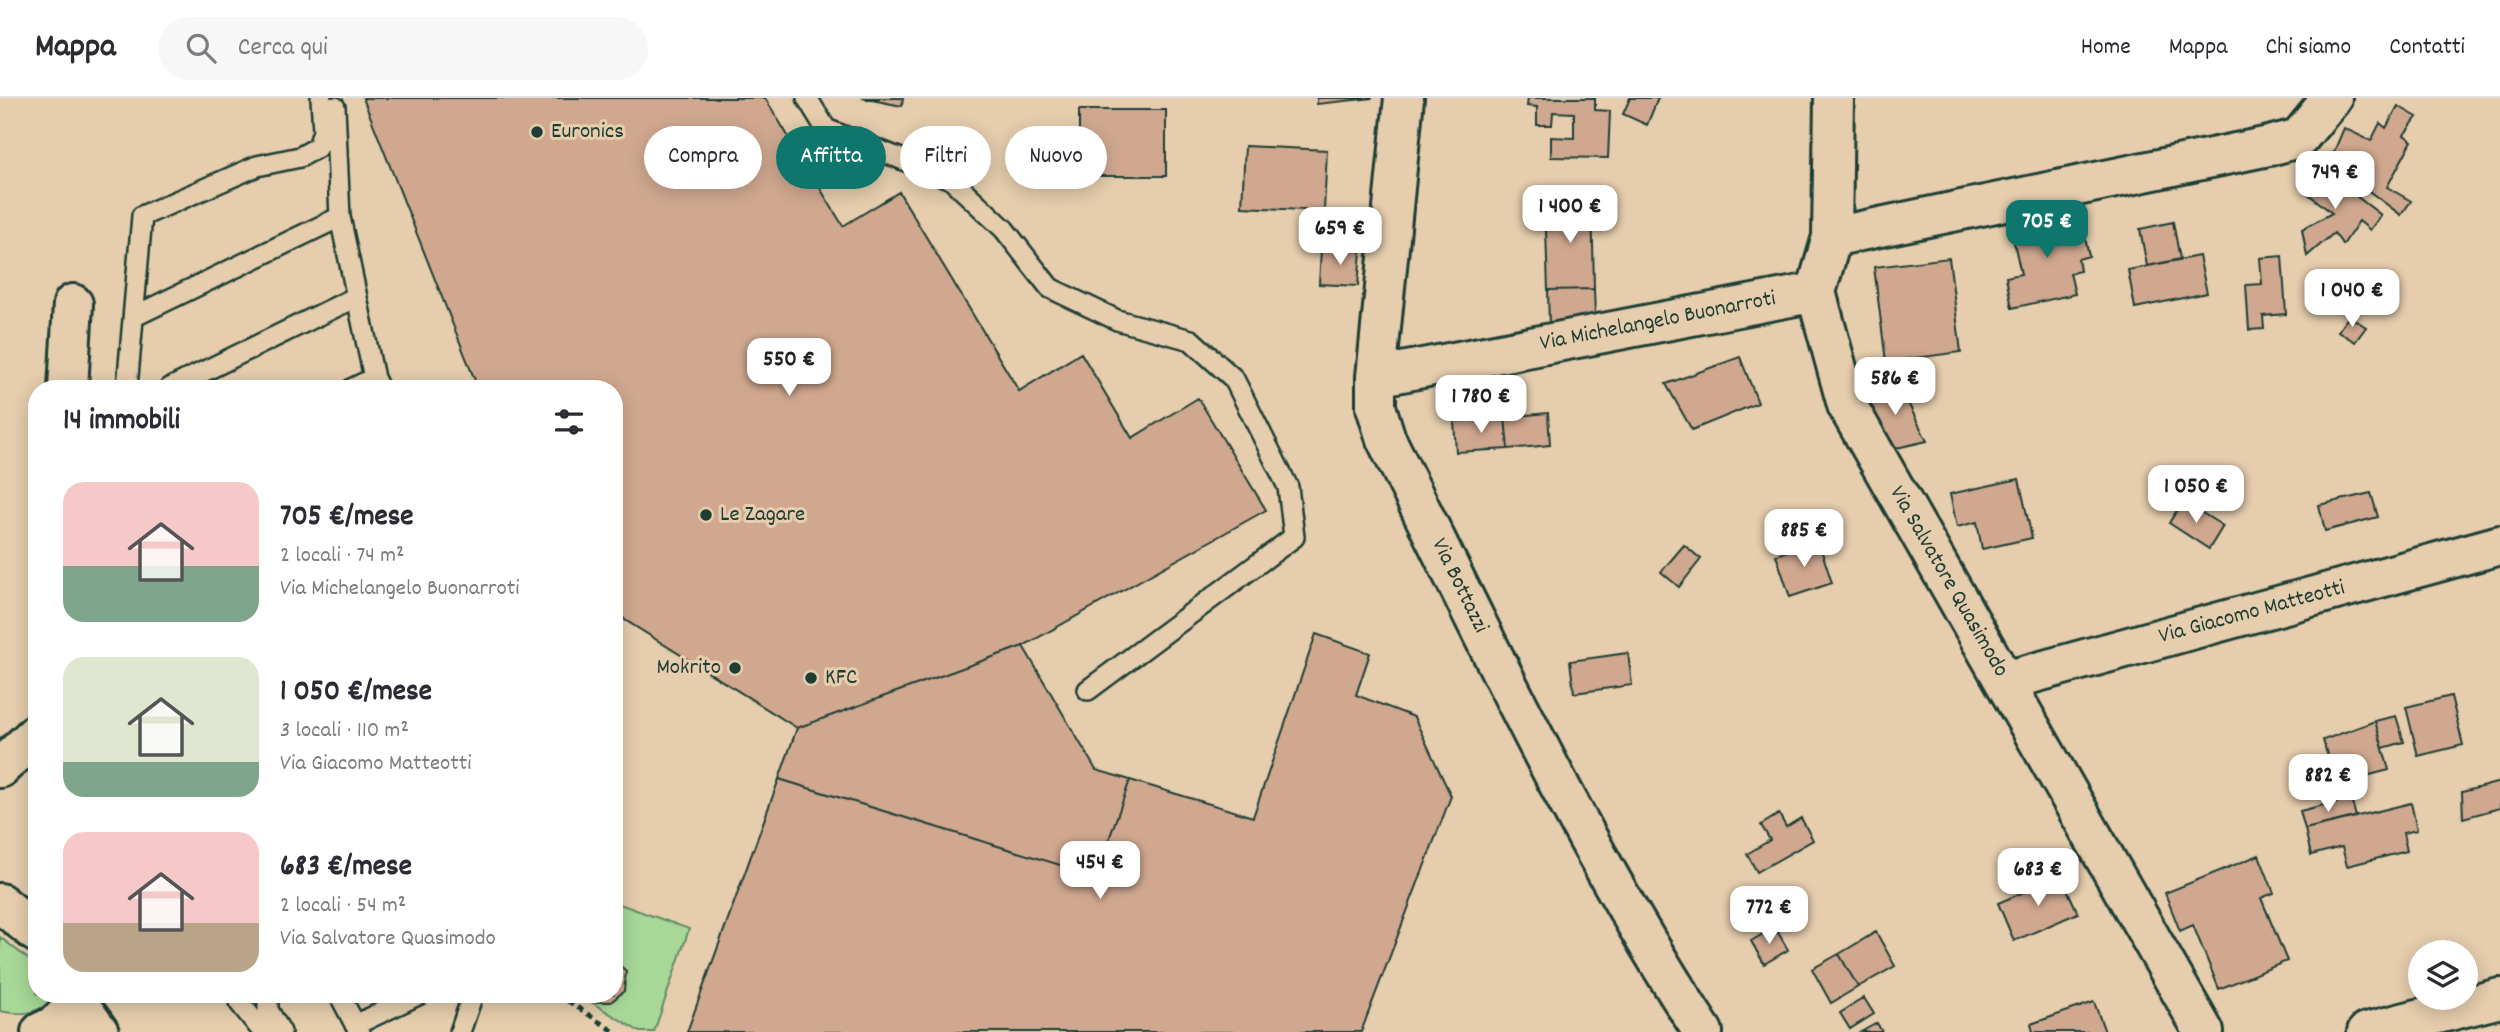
<!DOCTYPE html>
<html lang="it">
<meta charset="utf-8">
<style>
body{margin:0;font-family:Dekko,sans-serif;background:#f7f7f7;color:#2b2b33;height:100vh;display:flex;flex-direction:column;font-size:26px;white-space:nowrap}
*{box-sizing:border-box;margin:0}
p{font-size:23px;color:#7c7c81}
.icon{flex:none;width:38px;height:38px;fill:none;stroke:currentColor;stroke-width:2;stroke-linecap:round;stroke-linejoin:round}
.map{position:relative;flex:1;overflow:hidden}
.sheet{position:absolute;left:28px;top:282px;width:595px;height:623px;display:flex;flex-direction:column;background:#fff;border-radius:28px;box-shadow:0 4px 18px #0003}
.sheet>*{flex:none}
.guide{position:absolute;left:644px;top:28px;width:665px;height:63px;display:flex;gap:14px}
.tools{position:absolute;left:2408px;top:842px;display:grid;gap:14px}
.tools a{display:grid;place-items:center;width:70px;height:70px;border-radius:50%;background:#fff;box-shadow:0 4px 18px #0003;font-size:35px}
.price{position:absolute;translate:-50% -60px;padding:0 16px;border-radius:14px;background:#fff;color:#222;font-size:23px;line-height:46px;filter:drop-shadow(0 2px 4px #0008)}
.price::after{content:'';position:absolute;left:50%;top:42px;width:21px;height:16px;margin-left:-10px;background:inherit;clip-path:polygon(0 0,100% 0,50% 100%)}
.price.current{background:#0f766e;color:#fff}
ul{padding:0;list-style:none}
li{display:flex;align-items:center;gap:21px;height:175px;padding:0 35px}
li span{display:grid;place-items:center;flex:none;width:196px;height:140px;border-radius:21px;color:#555}
li>.icon{margin-inline-start:auto}
span .icon{width:84px;height:84px;fill:#fffc;stroke-width:1}
li b{font-size:30px}
h2{display:flex;justify-content:space-between;align-items:center;height:84px;padding:0 35px;font-size:30px}
.chip{padding:0 24px;border-radius:32px;background:#fff;box-shadow:0 4px 18px #0003;font-size:24px;line-height:63px}
.chip.current{background:#0f766e;color:#fff}
header{display:flex;align-items:center;gap:42px;box-sizing:border-box;height:98px;padding:0 35px;background:#fff;border-bottom:2px solid #e1e1e2}
header strong{font-size:33px}
nav{display:flex;gap:38px;margin-inline-start:auto;font-size:24px}
.search{width:490px;height:63px;background:#f7f7f7;display:flex;align-items:center;gap:18px;box-sizing:border-box;padding:0 24px;border-radius:38px;color:#7c7c81;font-size:26px}
.map>svg:first-child{display:block}
.green{fill:#a8d898;stroke:#648a66;stroke-width:2}
.building{fill:#d0a890;stroke:#1f3d34;stroke-width:2}
.lines{fill:none;stroke-linecap:round;stroke-linejoin:round}
.lane-casing{stroke:#1f3d34;stroke-width:24}
.street-casing{stroke:#1f3d34;stroke-width:44}
.secondary-casing{stroke:#1f3d34;stroke-width:44}
.path{stroke:#1f3d34;stroke-width:4.5;stroke-dasharray:7 5;stroke-linecap:butt}
.lane{stroke:#e5cdad;stroke-width:19}
.street{stroke:#e5cdad;stroke-width:38}
.secondary{stroke:#e5cdad;stroke-width:38}
.poi-dot{fill:#1f3d34;stroke:#e5cdad;stroke-width:2.5}
.labels{text-anchor:middle;dominant-baseline:central;stroke-width:6;stroke-linejoin:round;paint-order:stroke}
.poi-label{font-size:23px;fill:#1f3d34;stroke:#e5cdad;text-anchor:start}
.street-label{font-size:23px;fill:#1f3d34;stroke:#e5cdad}
</style>
<header>
<strong>Mappa</strong>
<div class="search"><svg class="icon" aria-label="search" viewBox="0 0 24 24"><circle cx="10" cy="10" r="6"/><path d="M15 15l6 6"/></svg>Cerca qui</div>
<nav><a>Home</a><a>Mappa</a><a>Chi siamo</a><a>Contatti</a></nav>
</header>
<div class="map">
<svg width="2500" height="934" viewBox="0 0 2500 934">
<rect width="100%" height="100%" fill="#e5cdad"/>
<filter id="ink" filterUnits="userSpaceOnUse"><feTurbulence type="fractalNoise" baseFrequency=".0143" numOctaves="2"/><feDisplacementMap in="SourceGraphic" scale="14" xChannelSelector="R" yChannelSelector="G"/><feConvolveMatrix kernelMatrix="1 2 1 2 8 2 1 2 1" color-interpolation-filters="sRGB"/></filter>
<g filter="url(#ink)">
<path class="green" d="M614,804L689,831L654,934H640L578,896H614Z
M0,839L37,868V896H51L50,904C33,917 20,917 0,913Z"/>
<path class="building" d="M363,0H765L843,128L899,94L1019,293L1081,255L1132,340L1198,300L1266,412L1023,548L797,630L625,522L614,508V290H478Z
M862,0H903L902,8Z
M1317,0H1373L1317,6Z
M1528,0H1595V12L1610,13L1608,60L1551,59V39L1574,40V15L1553,14L1552,27H1537V9L1527,8Z
M1630,0H1658L1647,27L1623,16Z
M2398,8L2417,19L2404,37L2412,43L2387,89L2411,103L2401,117L2350,79L2357,68L2333,56L2344,30L2371,43L2380,25L2386,30Z
M1079,12H1166V78H1079Z
M1245,48L1327,52L1324,113L1242,109Z
M2318,69L2381,117L2370,132L2359,123L2343,147L2334,135L2307,158L2302,131L2332,115L2301,90Z
M1592,101L1594,191L1548,192L1545,103Z
M2080,116L2089,158L2078,161L2080,173L2070,175L2075,196L2012,210L2006,179L2021,176L2011,131Z
M2173,124L2180,161L2147,168L2140,131Z
M1321,151L1361,153L1358,188L1319,186Z
M2199,158L2207,195L2135,210L2128,172Z
M2282,158L2286,216L2263,218L2264,231L2249,232L2246,187L2262,186L2260,160Z
M1949,160L1961,254L1886,264L1874,169Z
M1594,191L1595,218L1549,227L1548,192Z
M2349,218L2366,229L2355,244L2338,233Z
M1740,259L1758,305L1692,332L1666,286Z
M1899,287L1927,343L1892,351L1862,297Z
M1548,315L1550,347L1508,351L1505,319Z
M1505,319L1508,351L1456,354L1454,323Z
M2019,381L2032,440L1982,451L1977,424L1957,429L1950,396Z
M2371,395L2378,419L2325,433L2319,407Z
M2183,403L2223,428L2209,451L2169,425Z
M1818,442L1832,485L1790,499L1776,457Z
M1684,447L1701,461L1679,489L1661,474Z
M1316,536L1370,555L1356,597L1414,619L1451,698L1361,934H687L779,681L1096,778L1130,682L1253,719Z
M1023,548L1096,672L1130,682L1096,778L779,681L797,630Z
M1628,555L1632,587L1574,595L1570,563Z
M2451,598L2463,647L2418,658L2406,609Z
M2396,618L2404,644L2383,650L2375,623Z
M2375,623L2389,672L2335,686L2323,642Z
M2500,684V710L2463,720L2462,694Z
M2351,700L2356,719L2305,731L2300,713Z
M2411,705L2417,732L2403,735L2407,753L2347,768L2342,749L2311,757L2305,731Z
M1779,716L1786,729L1801,720L1813,742L1757,774L1747,756L1770,742L1761,727Z
M2259,757L2274,795L2261,800L2287,863L2219,891L2193,827L2180,833L2165,795Z
M2061,778L2078,815L2014,843L1998,805Z
M1775,829L1788,852L1764,866L1751,843Z
M1876,834L1895,868L1858,889L1839,856Z
M1839,856L1858,889L1831,905L1812,871Z
M614,862L626,873L624,893L611,904H593L586,896H614Z
M1864,900L1874,916L1850,931L1840,915Z
M2094,904L2105,934H2033L2031,926Z
M1877,925L1882,934H1861Z"/>
<g class="lines">
<g class="lane-casing">
<path id="lane" d="M807,0L826,31L951,81L1004,131L1050,190L1117,222L1191,242L1234,281L1288,389L1294,439L1088,592
M335,9L340,119L374,280L379,290
M135,218L340,119
M127,290L142,118L257,68L300,59L318,49L323,33L321,0
M170,290L356,199
M353,290L374,280
M268,896V912L281,934
M339,896L359,934
M239,904L263,934
M355,927L420,896
M460,934L473,896"/>
</g>
<g class="street-casing">
<path id="street" d="M1404,0L1376,279V309L1386,341C1486,542 1580,746 1703,934
M1834,0L1832,139L1816,194L1847,307L2204,934
M1832,139L2269,48L2299,40L2332,0
M1376,279L1816,194
M68,290L73,206
M2005,583L2500,447
M0,670L37,635
M2367,934L2500,900"/>
</g>
<g class="secondary-casing">
<path id="secondary" d="M0,805L37,835
M73,898L99,934
M41,934C60,926 71,917 73,896"/>
</g>
<path class="path" d="M557,896L615,934"/>
<use href="#lane" class="lane"/>
<use href="#street" class="street"/>
<use href="#secondary" class="secondary"/>
</g>
</g>
<g class="poi-dot">
<circle cx="537" cy="34" r="7"/>
<circle cx="706" cy="417" r="7"/>
<circle cx="735" cy="570" r="7"/>
<circle cx="811" cy="580" r="7"/>
</g>
<g class="labels">
<g class="poi-label">
<text x="551" y="34">Euronics</text>
<text x="720" y="417">Le Zagare</text>
<text x="721" y="570" text-anchor="end">Mokrito</text>
<text x="825" y="580">KFC</text>
</g>
<g class="street-label">
<text transform="translate(1658 224) rotate(-11)">Via Michelangelo Buonarroti</text>
<text transform="translate(1948 484) rotate(60)">Via Salvatore Quasimodo</text>
<text transform="translate(1459 488) rotate(64)">Via Bottazzi</text>
<text transform="translate(2252 515) rotate(-15)">Via Giacomo Matteotti</text>
</g>
</g>
</svg>
<div class="tools">
<a><svg class="icon" aria-label="layers" viewBox="0 0 24 24"><path d="M12 4l9 5-9 5-9-5zM3 14l9 5 9-5"/></svg></a>
</div>
<b class="price" style="left:2335px;top:113px">749 €</b>
<b class="price" style="left:1570px;top:147px">1 400 €</b>
<b class="price current" style="left:2047px;top:162px">705 €</b>
<b class="price" style="left:1340px;top:169px">659 €</b>
<b class="price" style="left:2352px;top:231px">1 040 €</b>
<b class="price" style="left:789px;top:300px">550 €</b>
<b class="price" style="left:1895px;top:319px">586 €</b>
<b class="price" style="left:1481px;top:337px">1 780 €</b>
<b class="price" style="left:2196px;top:427px">1 050 €</b>
<b class="price" style="left:1804px;top:471px">885 €</b>
<b class="price" style="left:2328px;top:716px">882 €</b>
<b class="price" style="left:1100px;top:803px">454 €</b>
<b class="price" style="left:2038px;top:810px">683 €</b>
<b class="price" style="left:1769px;top:848px">772 €</b>
<div class="guide">
<a class="chip">Compra</a>
<a class="chip current">Affitta</a>
<a class="chip">Filtri</a>
<a class="chip">Nuovo</a>
</div>
<section class="sheet">
<h2>14 immobili<svg class="icon" aria-label="filters" viewBox="0 0 24 24"><path d="M4 7h16M4 17h16"/><circle cx="9" cy="7" r="2"/><circle cx="15" cy="17" r="2"/></svg></h2>
<ul>
<li><span style="background:linear-gradient(#f6c9c9 60%,#7fa58c 0)"><svg class="icon" aria-label="home" viewBox="0 0 24 24"><path d="M3 11l9-7 9 7M6 9v11h12V9"/></svg></span><div><b>705 €/mese</b><p>2 locali · 74 m²</p><p>Via Michelangelo Buonarroti</p></div></li>
<li><span style="background:linear-gradient(#dfe7d0 75%,#7fa58c 0)"><svg class="icon" aria-label="home" viewBox="0 0 24 24"><path d="M3 11l9-7 9 7M6 9v11h12V9"/></svg></span><div><b>1 050 €/mese</b><p>3 locali · 110 m²</p><p>Via Giacomo Matteotti</p></div></li>
<li><span style="background:linear-gradient(#f6c9c9 65%,#b9a48a 0)"><svg class="icon" aria-label="home" viewBox="0 0 24 24"><path d="M3 11l9-7 9 7M6 9v11h12V9"/></svg></span><div><b>683 €/mese</b><p>2 locali · 54 m²</p><p>Via Salvatore Quasimodo</p></div></li>
</ul>
</section>
</div>
